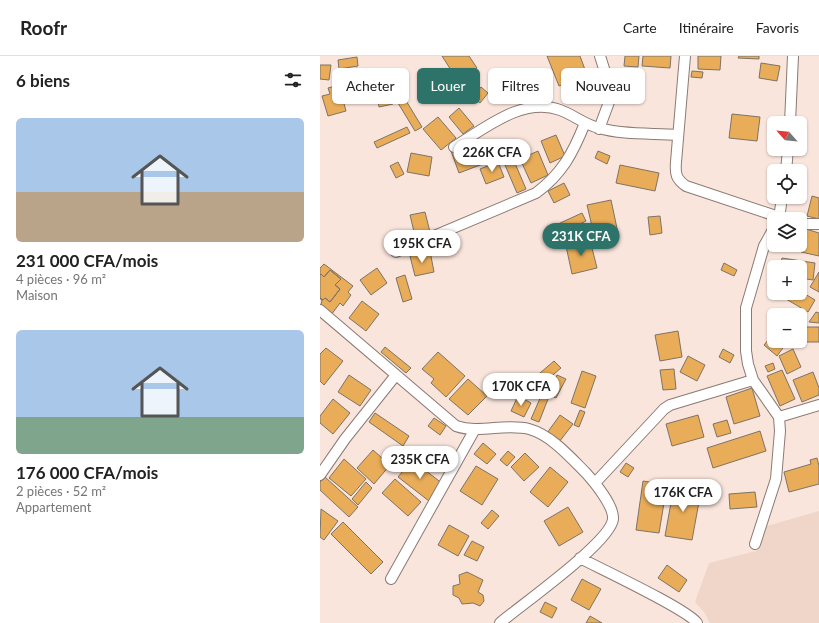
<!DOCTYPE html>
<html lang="fr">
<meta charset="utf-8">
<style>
body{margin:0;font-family:Lato,sans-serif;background:#f2f2f2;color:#222;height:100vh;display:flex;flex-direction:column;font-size:15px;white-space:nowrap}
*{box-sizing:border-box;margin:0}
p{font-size:13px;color:#767676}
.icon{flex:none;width:22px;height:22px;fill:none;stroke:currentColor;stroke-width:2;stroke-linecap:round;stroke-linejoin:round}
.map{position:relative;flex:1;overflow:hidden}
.drawer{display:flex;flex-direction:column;background:#fff;width:320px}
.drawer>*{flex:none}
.top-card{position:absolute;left:12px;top:12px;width:380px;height:36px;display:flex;gap:8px}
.needle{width:26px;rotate:297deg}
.fabs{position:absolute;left:447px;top:60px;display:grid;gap:8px}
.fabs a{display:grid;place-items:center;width:40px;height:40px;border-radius:6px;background:#fff;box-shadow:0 1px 3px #0004;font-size:20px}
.price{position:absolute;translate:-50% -34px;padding:0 9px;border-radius:14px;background:#fff;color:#222;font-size:13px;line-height:26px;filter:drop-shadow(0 1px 2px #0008)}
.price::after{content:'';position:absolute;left:50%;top:24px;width:12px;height:9px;margin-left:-6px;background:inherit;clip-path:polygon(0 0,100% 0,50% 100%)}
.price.on{background:#2d7369;color:#fff}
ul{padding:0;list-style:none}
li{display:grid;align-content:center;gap:8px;height:212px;padding:0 16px}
li span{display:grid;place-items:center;height:124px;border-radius:6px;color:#555}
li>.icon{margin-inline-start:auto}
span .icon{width:72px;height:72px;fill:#fffc;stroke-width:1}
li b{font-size:17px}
h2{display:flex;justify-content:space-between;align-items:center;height:48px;padding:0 16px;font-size:17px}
.pill{padding:0 14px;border-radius:6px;background:#fff;box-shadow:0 1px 3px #0004;font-size:14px;line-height:36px}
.pill.on{background:#2d7369;color:#fff}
header{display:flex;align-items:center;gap:24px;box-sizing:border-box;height:56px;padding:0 20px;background:#fff;border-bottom:1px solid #e0e0e0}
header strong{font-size:19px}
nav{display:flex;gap:22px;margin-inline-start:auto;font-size:14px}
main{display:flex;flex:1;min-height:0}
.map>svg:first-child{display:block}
.built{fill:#f0d5c9}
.building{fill:#e9ad59;stroke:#7d7365}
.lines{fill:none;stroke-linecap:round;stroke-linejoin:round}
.street-casing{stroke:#8b7a72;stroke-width:12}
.street{stroke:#fff;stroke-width:10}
</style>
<header>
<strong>Roofr</strong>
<nav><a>Carte</a><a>Itinéraire</a><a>Favoris</a></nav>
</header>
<main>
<section class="drawer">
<h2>6 biens<svg class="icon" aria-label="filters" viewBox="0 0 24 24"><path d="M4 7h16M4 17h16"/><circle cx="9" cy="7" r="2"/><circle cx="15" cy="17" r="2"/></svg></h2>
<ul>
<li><span style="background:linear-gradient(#a9c7e8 60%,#b9a48a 0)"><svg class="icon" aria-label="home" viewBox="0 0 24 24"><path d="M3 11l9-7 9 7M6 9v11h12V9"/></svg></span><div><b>231 000 CFA/mois</b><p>4 pièces · 96 m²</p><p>Maison</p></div></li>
<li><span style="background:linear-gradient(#a9c7e8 70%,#7fa58c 0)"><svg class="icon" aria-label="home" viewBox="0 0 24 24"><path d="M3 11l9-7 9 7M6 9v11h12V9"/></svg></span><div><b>176 000 CFA/mois</b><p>2 pièces · 52 m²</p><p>Appartement</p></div></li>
</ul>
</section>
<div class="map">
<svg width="499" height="567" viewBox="0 0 499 567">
<rect width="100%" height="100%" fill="#f9e5dc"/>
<path class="built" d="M499,455V567H390L384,556L375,546L389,507L436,495L447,470Z"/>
<path class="building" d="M122,0H149L157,12L138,25Z
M227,0H260L267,19L239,30Z
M305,0H319L318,11L304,10Z
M323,0H351L350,12L322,10Z
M378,0H401L400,14L378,13Z
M419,0H439V3L418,2Z
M37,1L38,10L19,13L18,4Z
M441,7L460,10L457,25L439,22Z
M0,9H11L9,24L0,23Z
M37,12L42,29L31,33L25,16Z
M372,15L383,16L382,22L371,21Z
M212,16L221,32L200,44L191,28Z
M19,29L26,55L8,60L2,40L10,38L8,32Z
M69,30L73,48L59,51L56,32Z
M161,31L168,37L160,47L153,41Z
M85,43L102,71L95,75L78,47Z
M139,52L154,70L143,78L129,61Z
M412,58L440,61L437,85L409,82Z
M118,61L136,82L121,94L103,73Z
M87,71L90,77L57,92L54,86Z
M236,79L245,100L230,107L221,85Z
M160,84L168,106L139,117L131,95Z
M218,95L228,119L211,127L200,103Z
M278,95L290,100L287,108L275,102Z
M91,97L112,101L109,120L87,116Z
M194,105L206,133L197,137L185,109Z
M78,106L84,118L76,122L70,110Z
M178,106L184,121L166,128L160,113Z
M300,109L339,117L335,135L296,127Z
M244,127L250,139L234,147L228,135Z
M492,140L499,142V163L487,160Z
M291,144L298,177L275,183L267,149Z
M105,156L110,176L95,180L90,159Z
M262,157L266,165L242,176L238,168Z
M340,160L342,177L330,179L328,161Z
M486,173L499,177V200L481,196Z
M270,184L277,212L252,218L246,190Z
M110,195L114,216L95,220L90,200Z
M462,202L495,207L493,224L480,222V211H460Z
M404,207L417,214L414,220L401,214Z
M4,208L33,230L28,236L31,239L23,250L20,247L11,259L0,251L2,245L0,242L3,244L5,242L10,246L20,233L15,229L21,223L10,214L4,221L1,218L0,219V212Z
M57,212L67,227L51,239L40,224Z
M10,214L21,223L15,229L20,233L10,246L5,242L3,244L0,242V219L1,218L4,221Z
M499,216V236L490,231Z
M85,219L92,243L83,246L76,222Z
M480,235L495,244L488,256L456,237H480Z
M42,245L59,258L46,275L29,262Z
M496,256L499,257V267L489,266Z
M481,271H499V286H481Z
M358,275L362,301L340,305L335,279Z
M454,277V285H468L457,300L444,289Z
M65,291L91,312L86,317L61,296Z
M6,292L23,305L4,329L0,325V298Z
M403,293L414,299L410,307L399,301Z
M473,293L481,311L467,318L459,300Z
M118,296L145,320L126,341L111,327L114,323L102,313Z
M368,300L385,309L377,325L360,316Z
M234,305L241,312L212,337L206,329Z
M453,307L455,313L448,316L445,310Z
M354,313L356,333L343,334L340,314Z
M462,314L475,343L460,350L447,320Z
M262,315L276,320L265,352L251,347Z
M493,316L499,332V339L482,346L473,324Z
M29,319L51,334L40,350L18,336Z
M237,319L246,323L236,342L228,338Z
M148,323L167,340L148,359L129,343Z
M432,332L440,360L414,368L406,341Z
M198,340L211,347L204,361L191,355Z
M221,340L228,343L219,366L211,363Z
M13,343L30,357L13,378L0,367V360Z
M260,354L265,356L259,371L254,369Z
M55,357L89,380L83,390L49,366Z
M240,359L253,368L239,386L227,377Z
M378,359L384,381L352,390L346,368Z
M114,362L126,370L120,379L108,370Z
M407,364L411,377L397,381L393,368Z
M440,375L446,395L393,412L387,392Z
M163,387L176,398L167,408L154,398Z
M110,392L121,401L110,414L99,405Z
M53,394L70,409L54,428L37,412Z
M188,395L195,401L187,410L180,404Z
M205,397L219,411L204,425L191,411Z
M497,402L499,410V428L469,436L464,416L491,408L490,404Z
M24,403L46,423L31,440L9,422Z
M92,404L123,428L109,445L78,421Z
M306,407L314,412L308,421L300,416Z
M156,410L178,423L162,449L140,435Z
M230,411L248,426L228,451L210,436Z
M5,421L38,451L29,461L0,434V426Z
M75,423L101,446L88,460L62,437Z
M323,425L347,429L339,477L316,474Z
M46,426L52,432L38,449L32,443Z
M354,430L381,435L372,484L345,480Z
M435,436L437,451L410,453L409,438Z
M248,451L263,476L239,490L224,465Z
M1,453L18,465L4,484L0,481Z
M172,454L179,460L168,473L161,467Z
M23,466L63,506L51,518L11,478Z
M129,469L149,480L138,500L118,489Z
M152,485L164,491L157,505L144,499Z
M347,509L367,524L359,536L338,522Z
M147,516L163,524L158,536L163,539L164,545L160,550L153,547L142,548L139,542L133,539V530L140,528L139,519Z
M262,523L281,533L269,554L251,544Z
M225,546L237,552L232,562L220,556Z
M270,560L282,567H266Z"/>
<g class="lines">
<g class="street-casing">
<path id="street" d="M365,0L356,106C355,118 356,123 366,130L465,163
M470,67L473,0
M279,73L292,38L280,0
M134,91C164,73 203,40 240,54C254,59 265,69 279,72C302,79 334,77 358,79
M466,115L468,93
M459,163L462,141
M480,168H499
M76,196L216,137C242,118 253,97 265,67
M0,254L136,370C159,378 185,367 209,373C231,379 250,401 266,417C275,427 294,450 293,463C291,486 201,549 180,567
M459,361L499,349
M0,419L25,383L76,319
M275,427L344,353L350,349L433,324
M435,488L456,423L460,375L459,361L433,324L428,308L426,295V252L444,190L454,172
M260,502C281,513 367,553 377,567
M71,523L155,373"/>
</g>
<use href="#street" class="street"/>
</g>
</svg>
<div class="fabs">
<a><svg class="needle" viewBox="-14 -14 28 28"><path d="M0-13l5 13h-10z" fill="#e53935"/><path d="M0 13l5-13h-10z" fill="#767676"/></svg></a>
<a><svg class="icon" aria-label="locate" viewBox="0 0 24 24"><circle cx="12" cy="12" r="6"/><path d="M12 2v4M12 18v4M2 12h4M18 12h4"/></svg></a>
<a><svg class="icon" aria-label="layers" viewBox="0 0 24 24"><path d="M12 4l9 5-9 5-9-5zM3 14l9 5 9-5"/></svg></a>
<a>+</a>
<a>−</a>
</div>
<b class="price" style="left:172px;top:117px">226K CFA</b>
<b class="price on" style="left:261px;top:201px">231K CFA</b>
<b class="price" style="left:102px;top:208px">195K CFA</b>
<b class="price" style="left:201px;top:351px">170K CFA</b>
<b class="price" style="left:100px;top:424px">235K CFA</b>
<b class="price" style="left:363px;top:457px">176K CFA</b>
<div class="top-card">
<a class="pill">Acheter</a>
<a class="pill on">Louer</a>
<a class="pill">Filtres</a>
<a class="pill">Nouveau</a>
</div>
</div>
</main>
